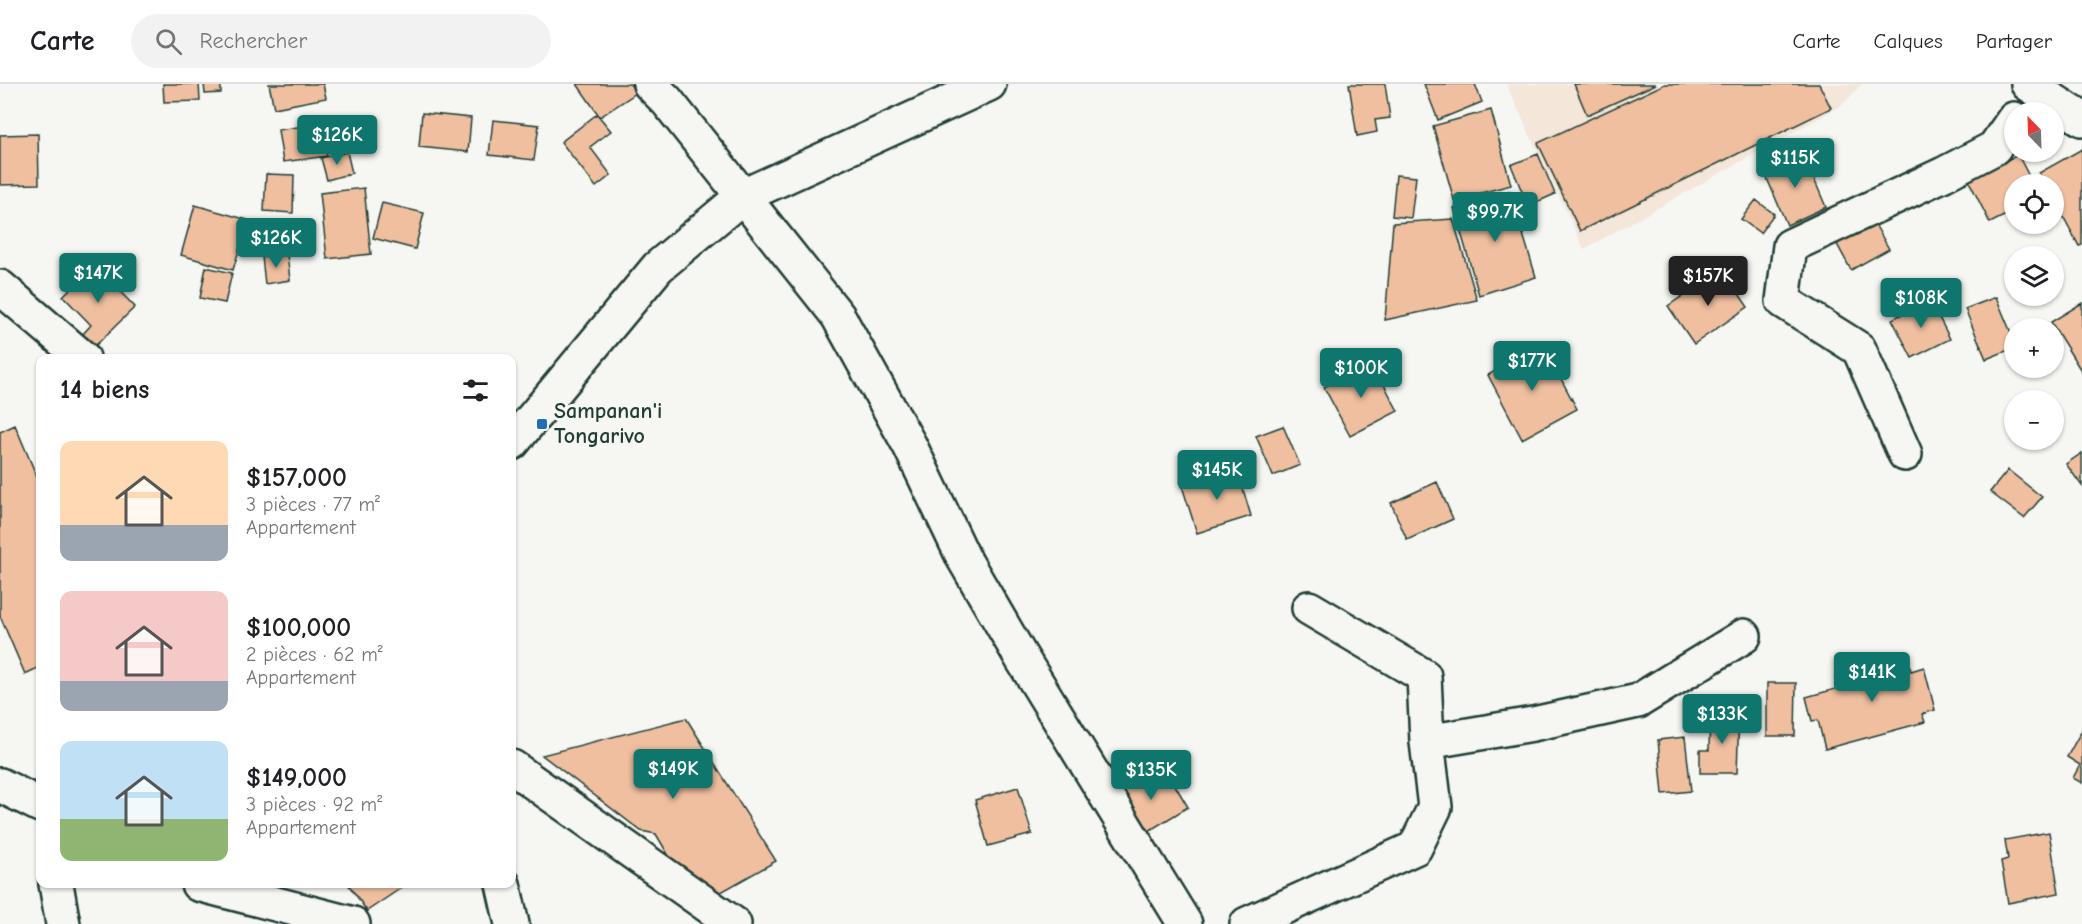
<!DOCTYPE html>
<html lang="fr">
<meta charset="utf-8">
<style>
body{margin:0;font-family:"Comic Neue",sans-serif;background:#f2f2f2;color:#202124;height:100vh;display:flex;flex-direction:column;font-size:22px;white-space:nowrap}
*{box-sizing:border-box;margin:0}
p{font-size:20px;color:#757577}
.icon{flex:none;width:33px;height:33px;fill:none;stroke:currentColor;stroke-width:2;stroke-linecap:round;stroke-linejoin:round}
.map{position:relative;flex:1;overflow:hidden}
.details{position:absolute;left:36px;top:270px;width:480px;height:534px;display:flex;flex-direction:column;background:#fff;border-radius:12px;box-shadow:0 2px 4px #0004}
.details>*{flex:none}
.needle{width:39px;rotate:337deg}
.fabs{position:absolute;left:2004px;top:18px;display:grid;gap:12px}
.fabs a{display:grid;place-items:center;width:60px;height:60px;border-radius:50%;background:#fff;box-shadow:0 2px 4px #0004;font-size:30px}
.price{position:absolute;translate:-50% -51px;padding:0 14px;border-radius:6px;background:#0f766e;color:#fff;font-size:20px;line-height:39px;filter:drop-shadow(0 2px 3px #0008)}
.price::after{content:'';position:absolute;left:50%;top:36px;width:18px;height:14px;margin-left:-9px;background:inherit;clip-path:polygon(0 0,100% 0,50% 100%)}
.price.on{background:#222;color:#fff}
ul{padding:0;list-style:none}
li{display:flex;align-items:center;gap:18px;height:150px;padding:0 24px}
li span{display:grid;place-items:center;flex:none;width:168px;height:120px;border-radius:12px;color:#555}
li>.icon{margin-inline-start:auto}
span .icon{width:72px;height:72px;fill:#fffc;stroke-width:1}
li b{font-size:26px}
h2{display:flex;justify-content:space-between;align-items:center;height:72px;padding:0 24px;font-size:26px}
header{display:flex;align-items:center;gap:36px;box-sizing:border-box;height:84px;padding:0 30px;background:#fff;border-bottom:2px solid #e0e0e0}
header strong{font-size:28px}
nav{display:flex;gap:33px;margin-inline-start:auto;font-size:21px}
.search{width:420px;height:54px;background:#f2f2f2;display:flex;align-items:center;gap:15px;box-sizing:border-box;padding:0 21px;border-radius:33px;color:#757577;font-size:22px}
.map>svg:first-child{display:block}
.built{fill:#f4e6d9}
.building{fill:#f0bfa0;stroke:#1f3d34;stroke-width:1.5}
.lines{fill:none;stroke-linecap:round;stroke-linejoin:round}
.minor-casing{stroke:#1f3d34;stroke-width:38}
.major-casing{stroke:#1f3d34;stroke-width:38}
.minor{stroke:#f6f6f2;stroke-width:33}
.major{stroke:#f6f6f2;stroke-width:33}
.poi-dot{fill:#1f6fb2;stroke:#f6f6f2;stroke-width:2}
.labels{text-anchor:middle;dominant-baseline:central;stroke-width:6;stroke-linejoin:round;paint-order:stroke}
.poi-label{font-size:22px;font-weight:bold;fill:#1f3d34;stroke:#f6f6f2;text-anchor:start}
</style>
<header>
<strong>Carte</strong>
<div class="search"><svg class="icon" aria-label="search" viewBox="0 0 24 24"><circle cx="10" cy="10" r="6"/><path d="M15 15l6 6"/></svg>Rechercher</div>
<nav><a>Carte</a><a>Calques</a><a>Partager</a></nav>
</header>
<div class="map">
<svg width="2082" height="840" viewBox="0 0 2082 840">
<rect width="100%" height="100%" fill="#f6f6f2"/>
<filter id="ink" filterUnits="userSpaceOnUse"><feTurbulence type="fractalNoise" baseFrequency=".0167" numOctaves="2"/><feDisplacementMap in="SourceGraphic" scale="12" xChannelSelector="R" yChannelSelector="G"/><feConvolveMatrix kernelMatrix="1 2 1 2 8 2 1 2 1" color-interpolation-filters="sRGB"/></filter>
<g filter="url(#ink)">
<path class="built" d="M1506,0H1862L1842,21L1584,165Z"/>
<path class="building" d="M163,0H199L200,17L164,18Z
M204,0H221V9L205,10Z
M269,0H323L326,14L274,24Z
M577,0H630L636,9L600,33Z
M1349,0H1385L1390,34L1375,36L1377,48L1357,52Z
M1424,0H1475L1482,18L1438,36Z
M1574,0H1656L1587,31Z
M1665,0H1819L1831,24L1580,147L1538,59Z
M1491,26L1511,101L1454,116L1433,42Z
M422,29L471,34L468,68L419,63Z
M597,30L611,47L590,63L611,91L596,103L561,58Z
M493,36L539,41L534,76L489,71Z
M322,39L327,72L283,78L278,46Z
M38,50L39,100L0,101V51Z
M2082,65V161L2079,162L2054,115V100H2045L2039,89Z
M347,68L352,89L327,96L321,74Z
M1803,69L1826,123L1787,141L1763,85Z
M1538,70L1555,110L1528,122L1511,81Z
M2018,71L2033,100H2014V127L1990,139L1968,95Z
M266,90L294,91L293,129L264,127Z
M1396,91L1416,93L1411,134L1392,132Z
M364,104L371,170L327,175L320,109Z
M1510,107L1536,193L1479,211L1454,124Z
M1756,116L1774,130L1760,149L1741,135Z
M382,119L424,129L415,165L373,154Z
M195,121L248,136L233,186L181,171Z
M1869,130L1889,165L1851,186L1832,151Z
M1453,135L1477,216L1385,236L1393,139Z
M287,170L290,196L265,200L262,173Z
M94,181L135,223L94,263L82,251L91,241L63,212Z
M206,183L232,189L225,219L200,214Z
M1722,185L1748,223L1694,260L1668,222Z
M1996,213L2014,256V264L1986,275L1965,225Z
M1930,216L1950,255L1912,274L1892,235Z
M2082,219V288L2051,238Z
M1543,261L1577,325L1522,355L1488,291Z
M1372,278L1398,327L1350,352L1324,303Z
M15,341L40,400V583L25,590L0,532V348Z
M1283,342L1300,381L1273,392L1256,352Z
M2082,369V402L2066,380Z
M1237,385L1251,432L1197,449L1182,402Z
M2008,386L2042,413L2024,434L1990,408Z
M1437,398L1453,435L1407,456L1391,419Z
M1907,573L1911,587L1924,583L1935,626L1922,630L1925,638L1825,665L1818,636L1812,637L1806,613L1839,604L1835,592Z
M1767,599H1796L1795,652H1767Z
M1710,630H1739L1737,689H1700V666H1709Z
M686,634L776,777L716,811L680,791L656,750L641,747L542,671Z
M2082,646V699L2073,694L2080,681L2067,673Z
M1685,653L1691,707L1663,710L1658,656Z
M1163,681L1188,723L1139,753L1113,710Z
M1018,703L1032,750L988,762L975,716Z
M2049,748L2059,809L2008,819L2001,777L2008,775L2005,756Z
M348,800H407L367,827Z"/>
<g class="lines">
<g class="minor-casing">
<path id="minor" d="M650,0L667,17L838,232L910,362L964,475L1021,573L1185,840
M2028,0L2082,35
M0,203L83,274
M1905,370L1859,265L1783,217L1790,162L1944,90L1994,64L2014,35
M1427,658L1533,640L1638,617L1744,552
M0,701L40,721
M56,800L63,840
M198,800L353,840
M503,800L512,840
M1247,840L1415,764L1435,723L1427,658L1424,592L1309,524"/>
</g>
<g class="major-casing">
<path id="major" d="M512,359L658,183L743,112L989,0
M512,683L734,840"/>
</g>
<use href="#minor" class="minor"/>
<use href="#major" class="major"/>
</g>
</g>
<rect class="poi-dot" x="536" y="334" width="12" height="12" rx="3"/>
<g class="labels">
<g class="poi-label">
<text x="554" y="327">Sampanan'i<tspan x="554" dy="25">Tongarivo</tspan></text>
</g>
</g>
</svg>
<div class="fabs">
<a><svg class="needle" viewBox="-14 -14 28 28"><path d="M0-13l5 13h-10z" fill="#e53935"/><path d="M0 13l5-13h-10z" fill="#757577"/></svg></a>
<a><svg class="icon" aria-label="locate" viewBox="0 0 24 24"><circle cx="12" cy="12" r="6"/><path d="M12 2v4M12 18v4M2 12h4M18 12h4"/></svg></a>
<a><svg class="icon" aria-label="layers" viewBox="0 0 24 24"><path d="M12 4l9 5-9 5-9-5zM3 14l9 5 9-5"/></svg></a>
<a>+</a>
<a>−</a>
</div>
<b class="price" style="left:337px;top:82px">$126K</b>
<b class="price" style="left:1795px;top:105px">$115K</b>
<b class="price" style="left:1495px;top:159px">$99.7K</b>
<b class="price" style="left:276px;top:185px">$126K</b>
<b class="price" style="left:98px;top:220px">$147K</b>
<b class="price on" style="left:1708px;top:223px">$157K</b>
<b class="price" style="left:1921px;top:245px">$108K</b>
<b class="price" style="left:1532px;top:308px">$177K</b>
<b class="price" style="left:1361px;top:315px">$100K</b>
<b class="price" style="left:1217px;top:417px">$145K</b>
<b class="price" style="left:1872px;top:619px">$141K</b>
<b class="price" style="left:1722px;top:661px">$133K</b>
<b class="price" style="left:673px;top:716px">$149K</b>
<b class="price" style="left:1151px;top:717px">$135K</b>
<section class="details">
<h2>14 biens<svg class="icon" aria-label="filters" viewBox="0 0 24 24"><path d="M4 7h16M4 17h16"/><circle cx="9" cy="7" r="2"/><circle cx="15" cy="17" r="2"/></svg></h2>
<ul>
<li><span style="background:linear-gradient(#ffd9b3 70%,#9aa5b1 0)"><svg class="icon" aria-label="home" viewBox="0 0 24 24"><path d="M3 11l9-7 9 7M6 9v11h12V9"/></svg></span><div><b>$157,000</b><p>3 pièces · 77 m²</p><p>Appartement</p></div></li>
<li><span style="background:linear-gradient(#f6c9c9 75%,#9aa5b1 0)"><svg class="icon" aria-label="home" viewBox="0 0 24 24"><path d="M3 11l9-7 9 7M6 9v11h12V9"/></svg></span><div><b>$100,000</b><p>2 pièces · 62 m²</p><p>Appartement</p></div></li>
<li><span style="background:linear-gradient(#bfe0f5 65%,#8fb573 0)"><svg class="icon" aria-label="home" viewBox="0 0 24 24"><path d="M3 11l9-7 9 7M6 9v11h12V9"/></svg></span><div><b>$149,000</b><p>3 pièces · 92 m²</p><p>Appartement</p></div></li>
</ul>
</section>
</div>
